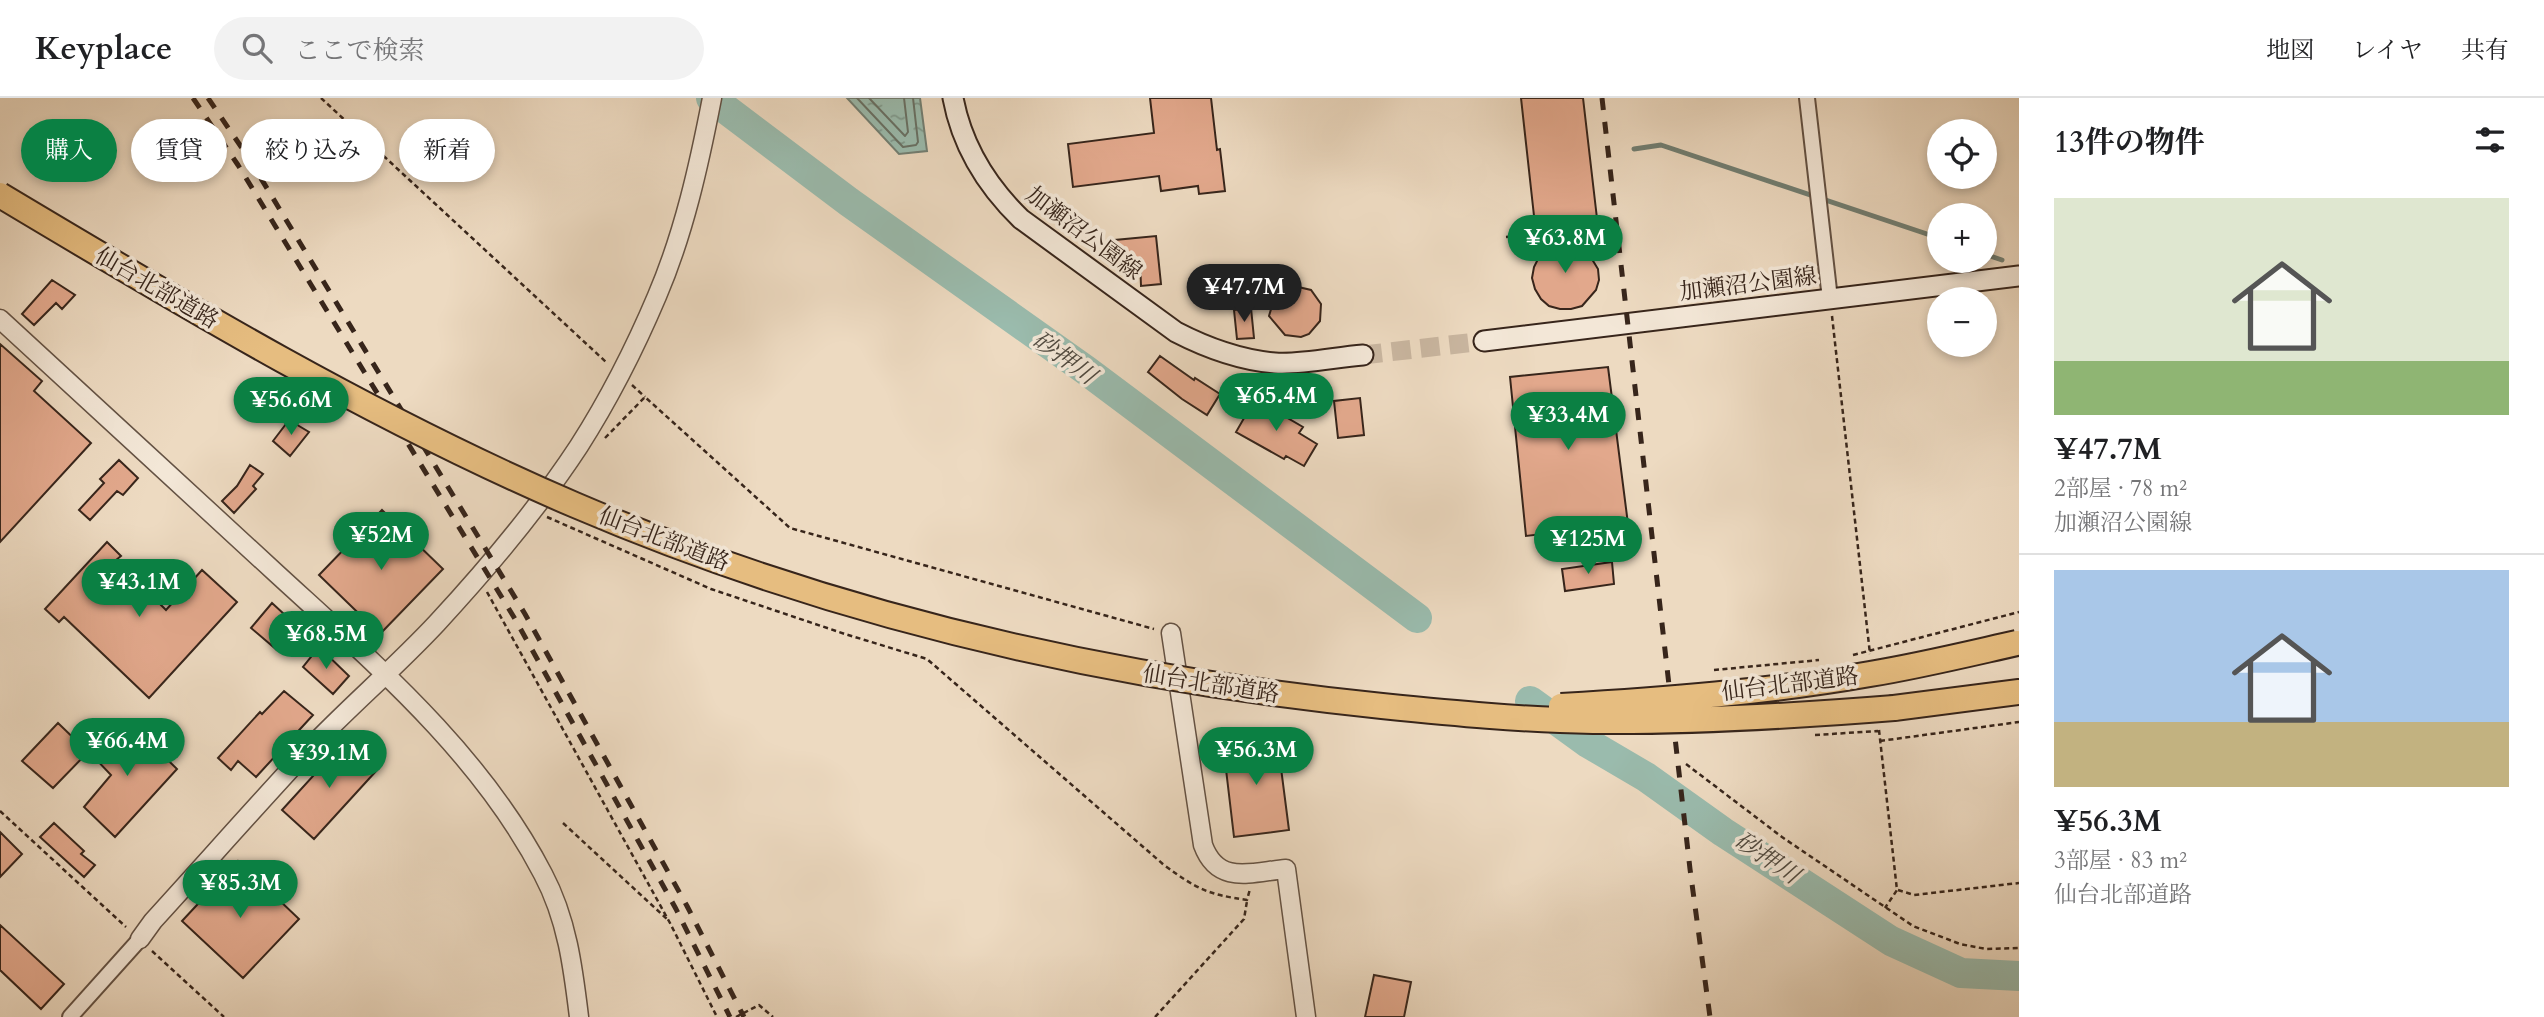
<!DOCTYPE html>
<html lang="ja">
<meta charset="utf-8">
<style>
body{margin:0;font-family:Cardo,"Noto Serif JP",serif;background:#f2f2f2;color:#202124;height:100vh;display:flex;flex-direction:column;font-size:26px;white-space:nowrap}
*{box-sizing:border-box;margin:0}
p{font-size:23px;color:#757577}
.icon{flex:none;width:38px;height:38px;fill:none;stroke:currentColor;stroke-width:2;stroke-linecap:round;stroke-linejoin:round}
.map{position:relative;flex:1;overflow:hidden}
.sheet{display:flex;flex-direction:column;background:#fff;width:525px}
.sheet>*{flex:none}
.top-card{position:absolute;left:21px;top:21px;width:665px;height:63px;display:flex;gap:14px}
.controls{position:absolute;left:1927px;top:21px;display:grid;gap:14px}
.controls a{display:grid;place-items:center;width:70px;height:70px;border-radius:50%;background:#fff;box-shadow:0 4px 10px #0003;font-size:35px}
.price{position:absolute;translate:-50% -60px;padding:0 16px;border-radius:24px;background:#0b8043;color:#fff;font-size:23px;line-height:46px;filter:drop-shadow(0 2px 4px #0008)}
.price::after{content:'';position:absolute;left:50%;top:42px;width:21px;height:16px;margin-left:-10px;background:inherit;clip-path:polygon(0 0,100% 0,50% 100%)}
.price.selected{background:#222;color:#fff}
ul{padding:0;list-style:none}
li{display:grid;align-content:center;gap:14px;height:371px;padding:0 35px}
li+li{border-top:2px solid #e0e0e0}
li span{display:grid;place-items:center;height:217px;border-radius:0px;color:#555}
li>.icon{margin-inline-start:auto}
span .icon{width:126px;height:126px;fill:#fffc;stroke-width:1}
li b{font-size:30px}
h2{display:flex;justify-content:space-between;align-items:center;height:84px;padding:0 35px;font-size:30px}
.tag{padding:0 24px;border-radius:32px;background:#fff;box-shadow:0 4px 10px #0003;font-size:24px;line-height:63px}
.tag.selected{background:#0b8043;color:#fff}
header{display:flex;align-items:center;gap:42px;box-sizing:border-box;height:98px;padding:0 35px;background:#fff;border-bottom:2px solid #e0e0e0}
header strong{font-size:33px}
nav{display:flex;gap:38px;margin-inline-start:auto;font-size:24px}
.search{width:490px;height:63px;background:#f2f2f2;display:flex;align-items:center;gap:18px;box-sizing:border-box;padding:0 24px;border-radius:38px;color:#757577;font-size:26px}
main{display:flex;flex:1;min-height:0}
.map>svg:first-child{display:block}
.water{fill:url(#water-ripples);stroke:#727f73;stroke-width:2}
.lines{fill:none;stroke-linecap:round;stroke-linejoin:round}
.shore{stroke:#687064;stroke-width:2}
.stream{stroke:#727f73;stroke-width:5}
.river{stroke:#9abbad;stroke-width:30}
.building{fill:#e2a88c;stroke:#37251b;stroke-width:2}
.secondary-tunnel{stroke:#c9b6a0;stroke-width:19;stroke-dasharray:19 10;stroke-linecap:butt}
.minor-casing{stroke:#645244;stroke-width:18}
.tertiary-casing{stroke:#645244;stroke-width:21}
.secondary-casing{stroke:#37251b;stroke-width:23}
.motorway-casing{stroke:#37251b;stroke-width:28}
.path{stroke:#37251b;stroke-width:2.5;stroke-dasharray:5 3.5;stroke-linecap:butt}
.minor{stroke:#f3e7d7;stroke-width:14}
.tertiary{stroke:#f3e7d7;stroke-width:18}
.secondary{stroke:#f3e7d7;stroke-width:19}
.motorway{stroke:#e6bd80;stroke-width:24}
.rail{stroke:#37251b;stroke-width:5;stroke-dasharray:12 12;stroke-linecap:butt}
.motorway-bridge-casing{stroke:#37251b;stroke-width:28;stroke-linecap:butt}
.motorway-bridge{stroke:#e6bd80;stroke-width:24}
.labels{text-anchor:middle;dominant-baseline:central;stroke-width:7;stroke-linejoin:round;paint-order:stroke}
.street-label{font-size:23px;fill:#37251b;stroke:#f3e7d7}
.water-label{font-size:24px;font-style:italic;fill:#504a40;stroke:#f3e7d7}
</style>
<header>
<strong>Keyplace</strong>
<div class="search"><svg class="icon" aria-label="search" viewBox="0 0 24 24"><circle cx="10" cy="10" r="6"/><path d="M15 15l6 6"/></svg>ここで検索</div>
<nav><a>地図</a><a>レイヤ</a><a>共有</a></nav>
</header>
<main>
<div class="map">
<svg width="2019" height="919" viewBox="0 0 2019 919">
<defs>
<pattern id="water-ripples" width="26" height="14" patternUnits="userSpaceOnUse" patternTransform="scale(1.75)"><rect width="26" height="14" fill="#9abbad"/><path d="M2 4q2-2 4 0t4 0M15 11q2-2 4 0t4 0" fill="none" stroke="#7e988c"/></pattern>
</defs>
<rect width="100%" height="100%" fill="#eddac1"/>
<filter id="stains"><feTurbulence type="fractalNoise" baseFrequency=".00286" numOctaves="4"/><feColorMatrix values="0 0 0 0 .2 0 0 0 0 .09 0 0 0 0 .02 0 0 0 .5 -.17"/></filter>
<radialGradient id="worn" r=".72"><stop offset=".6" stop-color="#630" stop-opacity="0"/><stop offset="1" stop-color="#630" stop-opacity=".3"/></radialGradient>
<path class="water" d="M847,0H920L927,53L899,56Z"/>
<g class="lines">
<path class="shore" d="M857,0L903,49L916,47L918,44L913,0
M869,0L905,38L908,34L904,0"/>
<path class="stream" d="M1634,51L1661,47L1939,140
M1984,156L2002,162"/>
<path class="river" d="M711,0L849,104L1087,273L1417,520
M1530,603L1588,645L1646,679L1723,734L1891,843L1961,875L2019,878"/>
</g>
<path class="building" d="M1150,0H1211L1217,52L1220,51L1225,93L1199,96L1198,88L1161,93L1159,78L1073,89L1068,46L1154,35Z
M1521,0H1583L1598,129L1536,136Z
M1561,137L1587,153L1598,171L1599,182L1596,192L1582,208L1571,211H1560L1549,208L1541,201L1535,191L1532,180L1534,169L1539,159Z
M1156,138L1161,186L1141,188L1140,162L1116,165L1115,142Z
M52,182L75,197L62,211L56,205L34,227L22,216Z
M1294,188L1311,192L1321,206L1320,223L1309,236L1301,239L1285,237L1269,218L1274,201L1279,195Z
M1251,210L1254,240L1237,241L1234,212Z
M0,246L42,283L34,293L91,345L0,444Z
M1160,258L1194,282L1195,280L1220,296L1207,317L1182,301L1148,274Z
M1608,269L1628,426L1526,438L1510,279Z
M1360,300L1364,337L1338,340L1334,303Z
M1255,301L1303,329L1299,335L1317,346L1304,368L1286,358L1284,361L1236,334Z
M289,322L309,334L290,358L273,343Z
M119,362L138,380L123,397L117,393L90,422L79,412L104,385L100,381Z
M250,367L263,376L253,388L256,391L234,415L222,403L237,388Z
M382,412L443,471L380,536L319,477Z
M107,444L121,458L116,462L166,512L202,472L237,504L149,600L64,519L59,524L45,511Z
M1612,464L1614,486L1565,493L1562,471Z
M272,505L297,528L277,552L251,530Z
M319,549L349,578L333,596L303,569Z
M284,593L313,617L256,679L238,663L231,672L218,660L260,614L262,616Z
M120,624L135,636L138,633L177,671L115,739L84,709L111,677L92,657Z
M58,625L88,654L53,690L22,663Z
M1277,639L1289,732L1234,739L1223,646Z
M345,643L377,672L314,741L282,712Z
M54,725L84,753L81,756L95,767L84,779L40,739Z
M0,734L22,756L0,779Z
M238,763L299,821L243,880L182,823Z
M0,827L64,886L41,911L0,872Z
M1374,877L1411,884L1404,919H1365Z"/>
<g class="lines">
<path class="secondary-tunnel" d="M1363,257L1484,243"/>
<g class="minor-casing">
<path id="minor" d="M1807,0L1830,201
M70,919L140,841"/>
</g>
<g class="tertiary-casing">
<path id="tertiary" d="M0,221C92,306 185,391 277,476C375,566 481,656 543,776C567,821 573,869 579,919
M1171,535L1203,747C1218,788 1252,774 1286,771L1306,919
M140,841L153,823C205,766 256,708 309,651C350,608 396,569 437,525C486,472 539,409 579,348C609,301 635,250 657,198C684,135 699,67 712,0"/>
</g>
<g class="secondary-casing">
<path id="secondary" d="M953,0C962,48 986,87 1021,121L1176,234C1207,250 1240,262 1275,265C1302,267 1336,259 1363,257
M1484,243L2019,178"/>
</g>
<g class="motorway-casing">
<path id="motorway" d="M1894,610L2019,594"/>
</g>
<path class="path" d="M321,0L606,264
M1506,139L1611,130
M1832,218L1870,556
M632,287L645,299
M605,340L645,299L790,430L1154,531
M547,419L711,491L845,536L927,561L1164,767C1197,791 1206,796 1247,802L1250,791
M487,494L670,825L717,919
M1853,557L2019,514
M1714,572L1819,562
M1879,632L1897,792L1885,810
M1815,637L1878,633
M1880,643L2019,624
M1686,666L1782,739L1913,828L1960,846L1986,851L2019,850
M0,713L126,829
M563,725L668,822
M1898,792L1914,797L2019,785
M152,853L224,919
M736,919L759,907L773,919
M1155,919L1244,821L1247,803"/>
<use href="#minor" class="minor"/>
<use href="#tertiary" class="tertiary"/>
<use href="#secondary" class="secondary"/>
<use href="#motorway" class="motorway"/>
<path class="rail" d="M193,0L238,67L515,521L676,811L730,919
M208,0L248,59L525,516L687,808L744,919
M1602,0L1690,771L1710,919"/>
<g class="motorway-bridge-casing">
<path id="motorway-bridge" d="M0,97C187,209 374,321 575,407C832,517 1105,580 1382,608C1452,615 1522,622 1593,623C1693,624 1794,618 1894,610
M1561,608C1664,602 1768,594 1870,576C1919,568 1968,556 2017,545"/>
</g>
<use href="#motorway-bridge" class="motorway-bridge"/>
</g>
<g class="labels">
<g class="street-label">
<text transform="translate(1084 135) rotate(37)">加瀬沼公園線</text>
<text transform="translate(1748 186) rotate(-7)">加瀬沼公園線</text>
<text transform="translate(157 190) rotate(30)">仙台北部道路</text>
<text transform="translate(664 441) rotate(21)">仙台北部道路</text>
<text transform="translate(1211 586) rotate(9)">仙台北部道路</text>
<text transform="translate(1790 586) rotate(-7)">仙台北部道路</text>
</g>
<g class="water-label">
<text transform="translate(1064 260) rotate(36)">砂押川</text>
<text transform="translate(1767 760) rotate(34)">砂押川</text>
</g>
</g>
<rect width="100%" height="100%" filter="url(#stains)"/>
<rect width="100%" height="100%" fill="url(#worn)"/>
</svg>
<div class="controls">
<a><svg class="icon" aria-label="locate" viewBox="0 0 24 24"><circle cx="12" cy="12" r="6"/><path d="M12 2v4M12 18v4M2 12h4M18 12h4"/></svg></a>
<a>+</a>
<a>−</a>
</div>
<b class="price" style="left:1565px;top:177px">¥63.8M</b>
<b class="price selected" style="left:1244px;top:226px">¥47.7M</b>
<b class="price" style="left:1276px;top:335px">¥65.4M</b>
<b class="price" style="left:291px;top:339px">¥56.6M</b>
<b class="price" style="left:1568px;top:354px">¥33.4M</b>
<b class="price" style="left:381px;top:474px">¥52M</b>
<b class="price" style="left:1588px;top:478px">¥125M</b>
<b class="price" style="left:139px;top:521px">¥43.1M</b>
<b class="price" style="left:326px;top:573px">¥68.5M</b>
<b class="price" style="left:127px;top:680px">¥66.4M</b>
<b class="price" style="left:1256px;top:689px">¥56.3M</b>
<b class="price" style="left:329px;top:692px">¥39.1M</b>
<b class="price" style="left:240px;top:822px">¥85.3M</b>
<div class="top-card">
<a class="tag selected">購入</a>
<a class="tag">賃貸</a>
<a class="tag">絞り込み</a>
<a class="tag">新着</a>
</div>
</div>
<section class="sheet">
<h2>13件の物件<svg class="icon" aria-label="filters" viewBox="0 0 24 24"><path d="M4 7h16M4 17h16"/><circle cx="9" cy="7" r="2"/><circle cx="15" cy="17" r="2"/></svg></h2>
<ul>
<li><span style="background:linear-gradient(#dfe7d0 75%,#8fb573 0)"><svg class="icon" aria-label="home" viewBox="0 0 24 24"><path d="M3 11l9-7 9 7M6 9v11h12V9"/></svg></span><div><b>¥47.7M</b><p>2部屋 · 78 m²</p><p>加瀬沼公園線</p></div></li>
<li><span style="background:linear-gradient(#a9c7e8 70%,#c2b280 0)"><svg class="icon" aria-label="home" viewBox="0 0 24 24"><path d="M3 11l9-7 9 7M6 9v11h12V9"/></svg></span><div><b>¥56.3M</b><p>3部屋 · 83 m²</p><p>仙台北部道路</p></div></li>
</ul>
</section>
</main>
